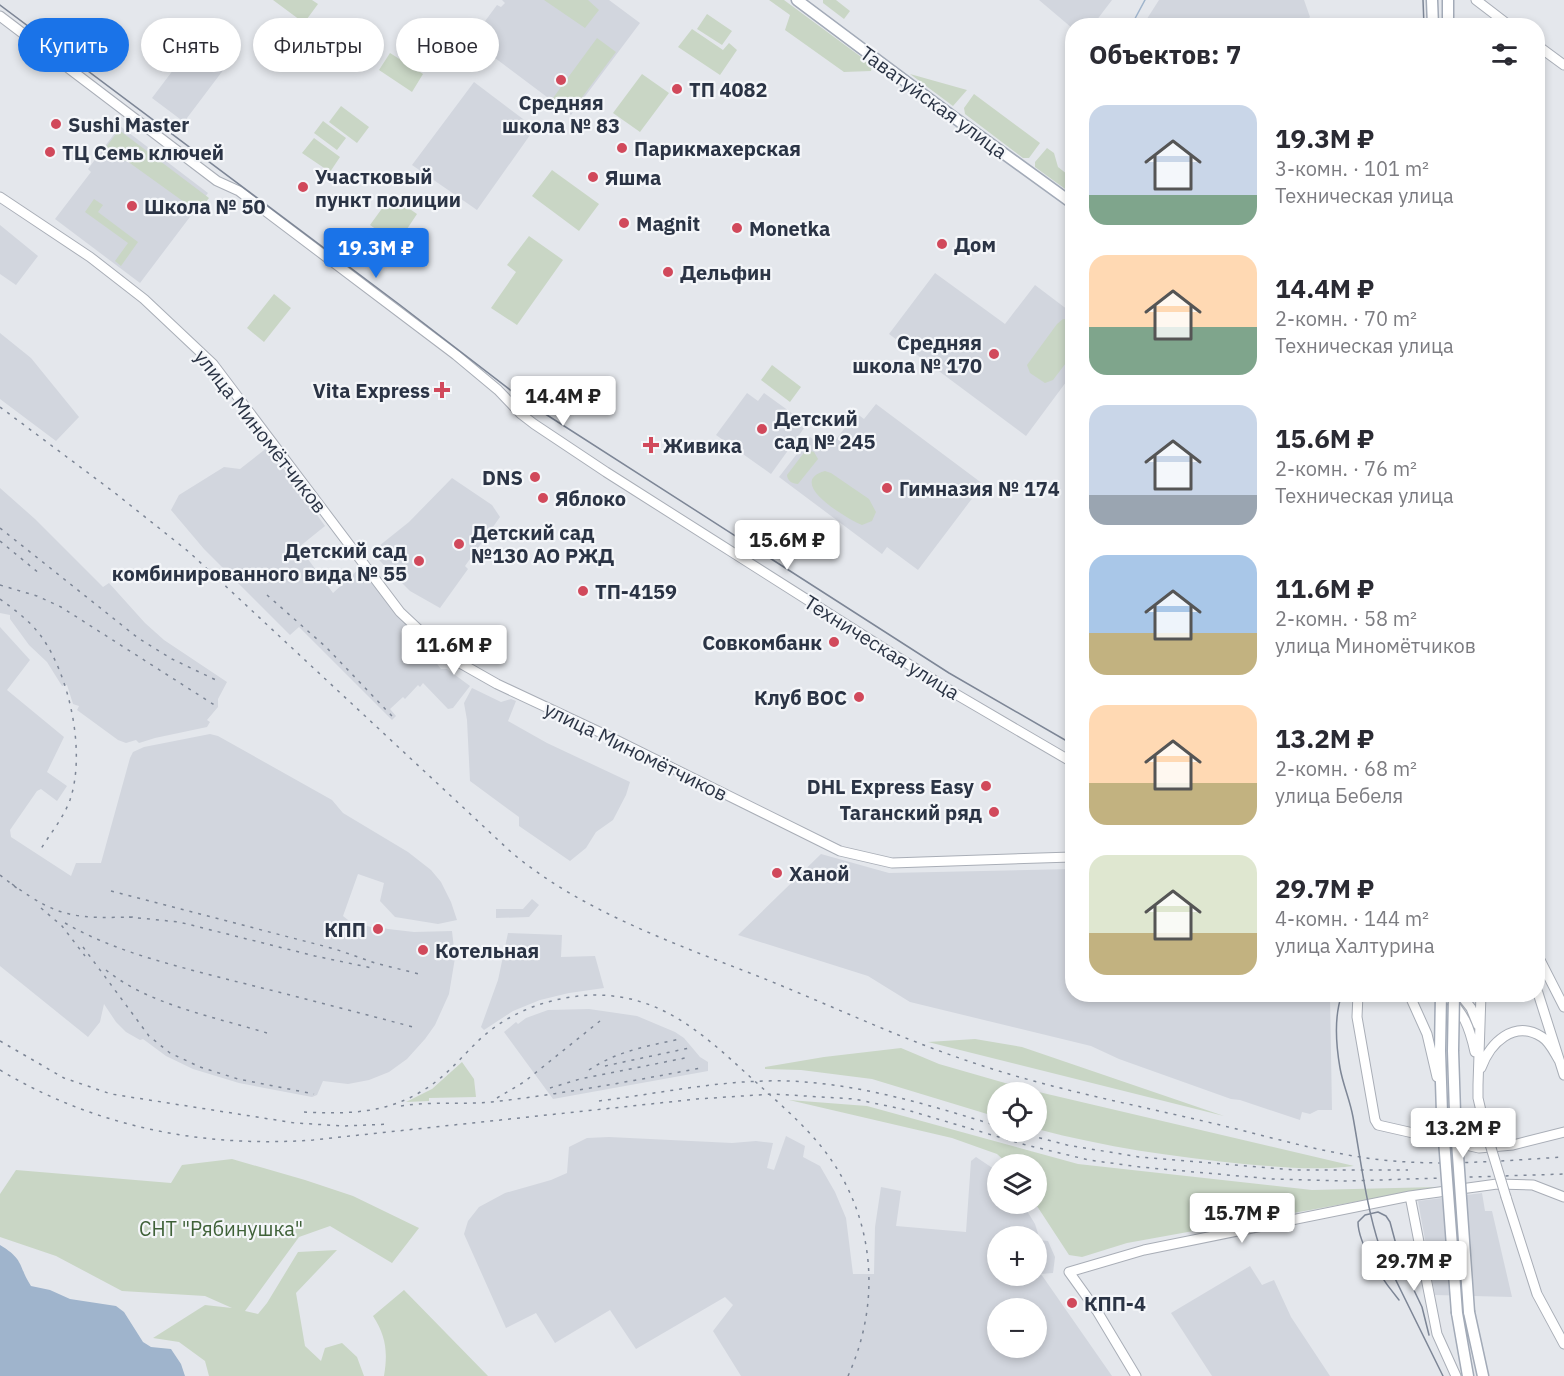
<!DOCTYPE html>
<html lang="ru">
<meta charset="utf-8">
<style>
body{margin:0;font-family:"IBM Plex Sans",sans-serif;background:#f7f7f7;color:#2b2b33;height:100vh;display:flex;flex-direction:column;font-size:22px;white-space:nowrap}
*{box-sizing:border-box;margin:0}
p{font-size:20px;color:#7c7c81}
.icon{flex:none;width:33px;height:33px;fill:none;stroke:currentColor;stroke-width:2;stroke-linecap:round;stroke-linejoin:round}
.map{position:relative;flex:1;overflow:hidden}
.panel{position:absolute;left:1065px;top:18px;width:480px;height:984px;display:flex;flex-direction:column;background:#fff;border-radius:24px;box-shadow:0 3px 9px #0003}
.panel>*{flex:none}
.top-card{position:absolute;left:18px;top:18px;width:570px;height:54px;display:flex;gap:12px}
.fabs{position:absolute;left:987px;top:1082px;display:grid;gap:12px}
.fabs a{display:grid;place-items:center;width:60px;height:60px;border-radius:50%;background:#fff;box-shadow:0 3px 9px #0003;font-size:30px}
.price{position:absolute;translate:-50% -51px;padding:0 14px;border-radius:6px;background:#fff;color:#222;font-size:20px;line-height:39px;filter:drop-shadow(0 2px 3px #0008)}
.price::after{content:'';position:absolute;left:50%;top:36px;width:18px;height:14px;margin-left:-9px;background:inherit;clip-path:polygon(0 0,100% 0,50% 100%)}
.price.current{background:#1a73e8;color:#fff}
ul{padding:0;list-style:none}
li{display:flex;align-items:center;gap:18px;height:150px;padding:0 24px}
li span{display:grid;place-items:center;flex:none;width:168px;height:120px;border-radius:18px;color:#555}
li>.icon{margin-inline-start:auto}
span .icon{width:72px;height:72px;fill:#fffc;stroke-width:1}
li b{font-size:26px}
h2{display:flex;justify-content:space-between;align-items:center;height:72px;padding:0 24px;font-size:26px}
.chip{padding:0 21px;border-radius:27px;background:#fff;box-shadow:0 3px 9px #0003;font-size:21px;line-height:54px}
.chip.current{background:#1a73e8;color:#fff}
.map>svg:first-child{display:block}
.built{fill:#d2d6de;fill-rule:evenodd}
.green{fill:#c9d6c5}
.water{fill:#9fb4cc}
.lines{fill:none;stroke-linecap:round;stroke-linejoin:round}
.stream{stroke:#9fb4cc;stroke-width:1.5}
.secondary-casing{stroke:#a9aeb7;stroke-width:11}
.primary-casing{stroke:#a3abb8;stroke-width:13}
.secondary{stroke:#fff;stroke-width:9}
.primary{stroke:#fff;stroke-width:10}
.tram{stroke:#7d8696;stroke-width:1.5}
.rail{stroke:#7d8696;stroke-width:1.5;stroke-dasharray:3 6;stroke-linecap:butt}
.secondary-bridge-casing{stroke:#a9aeb7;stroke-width:11;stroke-linecap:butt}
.primary-bridge-casing{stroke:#a3abb8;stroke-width:13;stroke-linecap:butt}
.secondary-bridge{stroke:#fff;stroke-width:9}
.primary-bridge{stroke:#fff;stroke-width:10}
.poi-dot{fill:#d1495b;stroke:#f4f6f9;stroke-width:2}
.labels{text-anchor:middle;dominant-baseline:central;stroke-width:4.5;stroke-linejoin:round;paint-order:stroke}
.poi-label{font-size:20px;font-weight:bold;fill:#2b3445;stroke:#f4f6f9;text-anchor:start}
.street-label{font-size:20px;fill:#2b3445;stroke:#f4f6f9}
.park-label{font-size:20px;fill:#3f6138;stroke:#f4f6f9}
</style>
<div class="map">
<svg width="1564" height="1376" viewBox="0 0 1564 1376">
<rect width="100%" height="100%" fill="#e4e7ec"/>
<path class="built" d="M502,0H609L640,23L571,115L471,40L497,5L501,7L505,3Z
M1039,0H1112L1093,25L1072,26V28Z
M1159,0H1304L1310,17L1303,25H1143Z
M195,41L227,65L184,122L152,98Z
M474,82L535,128L477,210L412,165Z
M120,126L208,193L140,283L55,219L91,172L88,169Z
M0,225L38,256L16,285L0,274Z
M935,273L1005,324L1035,285L1072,313V374L1026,436L889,334Z
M0,333L31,358L79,417L56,441L0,399Z
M747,393L758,401L764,393L807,424L771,474L716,435Z
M876,404L983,484L918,570L887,547L882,554L779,477L810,437L828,450L856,413L864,419Z
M268,447L325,526L299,547L333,593L361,567L441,669H447L470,686L453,708L448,709L423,683L420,687L418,685L405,699L403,697L390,709L396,716L392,720L299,627L290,635L204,549L171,510L179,495L224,467L240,469Z
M452,478L492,505L500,517L465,566L468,569L440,608L410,591L376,557L374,550L409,522Z
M0,488L35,519L103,587L109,583L145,623L164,640L227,682L218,699V707L207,720L210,722L207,727L155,738L139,743L136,740L126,743L118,740L77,710L79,706L73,704L67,685L62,686L47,662L29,645L10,619V615L0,613Z
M0,627L30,660L7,690L64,737L47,772L67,786L57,801L41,789L37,791L10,830L11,837L71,876L76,863H101L130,758L133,752L144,747L210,734L218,736L332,800L343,813L408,852L431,870L441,882L451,902L457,920L438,924L395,917L380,901L384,883L358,874L343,916L348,920L374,928L375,926L388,929L414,932L452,931L455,958L449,994L435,1025L425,1039L407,1059L389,1072L369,1080L348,1084L323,1081L317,1095L312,1097L239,1083L193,1069L166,1056L143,1039L140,1040L126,1032L116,1022L104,1004L100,1022L88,1037L0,966Z
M472,688L501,702L511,699L516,701L508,721L547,743L630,782L626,795L613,820L596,832L586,848L570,861L519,826V817L470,781L467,720L464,703Z
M821,854L889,873L1072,869V994L1330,995L1332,1110H1318L1310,1114L1302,1112L1300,1120L1240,1100L1231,1099L1119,1059L1091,1046L910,1002L868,976L738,935Z
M532,899L539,905L529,917L496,918V909H523Z
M508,933L562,935L561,957L595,956L604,988L569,993L540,1000L513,1011L484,1030L481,1027L498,980Z
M589,1009L637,1016L675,1032L684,1038L700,1057L708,1062V1071L553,1099L504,1032L516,1022L518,1024L526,1018L548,1010Z
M786,1136L805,1146L803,1157L820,1166L835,1192L846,1218L853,1274H874L875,1227L881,1187L901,1191L896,1226L966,1232L971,1161L976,1157L997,1171L998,1203H1022L1035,1224L1040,1240L1048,1241L1055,1257L1053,1273L1041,1274L1112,1376H741L713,1331L733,1305L725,1297L636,1349L610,1310L555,1343L536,1313L506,1328L464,1234L468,1221L479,1207L505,1193L551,1180L567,1173L569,1147L587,1138L609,1137L732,1143L756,1141L773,1143L767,1168L774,1170ZM998,1236H1036V1275H998ZM998,1308H1036V1347H998Z
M1482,1193L1485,1211H1492L1512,1297L1435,1295L1418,1201Z
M1250,1266L1262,1285L1274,1280L1291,1317L1330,1376H1212L1171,1313Z"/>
<path class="green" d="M273,0H312L318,4L304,23Z
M544,0H588L599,10L585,28Z
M769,0H784L872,65L871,71L844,72L785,30L790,15Z
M823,0H836L850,11L844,19L823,3Z
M707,14L732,31L722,45L697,29Z
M692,29L723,50L729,43L737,50L720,75L678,47Z
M597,38L616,52L571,112L553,98Z
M390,53L423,74L412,92L379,70Z
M642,74L669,93L640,132L613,113Z
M910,74L967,90L953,106Z
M974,94L1040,143L1029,158H1023L965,114L964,108Z
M341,106L369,127L357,143L329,122Z
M323,121L346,138L337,150L314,133Z
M119,130L209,198L198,212L127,161H120L103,151Z
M314,138L340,157L330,172L302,153Z
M1047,148L1054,153L1058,167L1072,178V194L1035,167V162Z
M552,170L599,204L579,231L532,196Z
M391,196L417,214L397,244L370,225Z
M94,199L103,205L98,212L138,242L121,266L115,261L128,243L85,212Z
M529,236L563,260L517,325L491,308L516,272L507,265Z
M274,294L291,308L264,342L247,328Z
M1063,319L1072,320V355L1053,380L1045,383L1030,373L1027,365L1057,324Z
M772,365L801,387L790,402L761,380Z
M806,450L814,452L818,459L798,484C792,484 787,480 787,475Z
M825,471L831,473L869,499L876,512L872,521L862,525C849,520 784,482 825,471Z
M975,1039L1022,1047L1224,1116L928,1042Z
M901,1048L939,1064L1026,1089L1354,1166C1317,1171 1280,1167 1244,1164C1174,1157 1105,1147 1037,1129L1036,1092H998L997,1117L872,1079L801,1070L765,1069V1067L824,1057Z
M462,1062L474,1079L476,1097L429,1098V1101L406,1102L432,1089Z
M789,1100L867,1106L1078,1164L1312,1190L1437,1187L1127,1243L1082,1257L1069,1255L1035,1203L1036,1164H1008L997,1154L952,1138Z
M232,1159L305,1180L353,1196L419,1228L392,1263L330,1226L299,1237L245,1311L258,1314L267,1303L298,1252L337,1250L296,1293L305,1346L321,1361L325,1348L342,1343L357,1357L364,1376H209L205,1361L179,1342L153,1338L205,1305L232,1308L205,1296L122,1291L56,1256L0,1237V1194L16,1170L171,1183L182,1165Z
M404,1290L488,1376H384C388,1352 386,1336 373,1316Z"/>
<path class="water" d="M0,1245C25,1260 18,1266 31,1286L50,1290L70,1299L116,1306L124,1312L143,1342L151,1347L171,1349L181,1364L185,1376H0Z"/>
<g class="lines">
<path class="stream" d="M1131,26L1145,0"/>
<g class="secondary-casing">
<path id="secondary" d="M1476,0L1510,26
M0,16L217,181L239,191L456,355L498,390L521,414L534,424L606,472L954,693L1072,762
M1538,46L1564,65
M0,197L90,257L144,299L213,364L400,612L432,642L460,663L497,684L610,737L840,851L892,863L1072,857
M1538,956L1564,1007
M1538,993L1564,1075
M1358,994L1357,1017L1375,1120L1378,1125L1479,1148L1513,1145L1564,1132
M1409,994L1427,1034L1437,1077
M1445,994C1464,1014 1469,1025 1475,1052
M1460,994L1471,1008L1478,1025
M1481,994L1478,1085V1098L1485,1128
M1481,1068C1490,1043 1514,1019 1542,1037C1550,1042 1554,1052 1559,1060
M1410,1196L1437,1334L1456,1376
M1506,1197L1537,1294L1564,1344
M1136,1376L1097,1311L1069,1272L1144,1250L1410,1196L1497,1184L1533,1185L1564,1197"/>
</g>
<g class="primary-casing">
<path id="primary" d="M797,0L952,116L1072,203
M1432,0L1433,26
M1448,0V26
M1441,994L1440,1051L1442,1113
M1469,1312L1483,1376
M1457,1313L1468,1376"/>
</g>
<use href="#secondary" class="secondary"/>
<use href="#primary" class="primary"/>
<path class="tram" d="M1423,0L1424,26
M0,5L400,305L522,399L949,673L1072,744
M1342,994C1334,1016 1336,1045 1340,1068C1343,1085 1350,1100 1353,1117C1361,1161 1366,1206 1380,1248L1443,1376
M1399,1300C1384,1282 1358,1245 1358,1222L1365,1215L1378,1212L1386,1216L1390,1222L1401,1263L1422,1307L1429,1335"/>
<path class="rail" d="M0,407L115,493L189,552L511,852C583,913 682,946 770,981C839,1009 906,1041 977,1064C1055,1090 1136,1105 1216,1124C1279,1139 1343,1159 1408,1162C1459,1165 1512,1160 1564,1157
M0,528L138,638L172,659L218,681
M0,541L40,574
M0,585L37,596L61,607L216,706
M267,595L326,647L392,716
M0,599C15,610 30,621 41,636C70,676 86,753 70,800C63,819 49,835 39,852
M0,875L18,889
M12,884C61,920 78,918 137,917
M111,891L335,949L375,963L419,974
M41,908L62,926L85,956
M129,917L179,922L315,956L372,968
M65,923C117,953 177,966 234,981C295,996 356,1012 417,1028
M83,947L149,1036L170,1053L200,1067L238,1079L314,1094
M106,970C149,1005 215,1017 267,1033
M0,1041L64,1078L111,1094L295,1123L344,1126L390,1124
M605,1066L689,1048
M0,1070C95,1127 203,1148 313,1140L697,1099L773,1094L854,1099L907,1110L1026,1145L1089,1160L1140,1167L1272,1179L1348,1181L1564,1174
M589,1070C617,1051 648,1046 680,1039
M550,1088L580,1079L690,1057
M497,1098L524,1082L600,1021
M599,1101C662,1093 725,1079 789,1081C861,1084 929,1105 998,1126
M401,1106C431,1101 462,1105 492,1102C562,1094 632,1081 701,1068
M304,1112C346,1114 385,1114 422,1091C443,1079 459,1060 476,1043C507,1012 551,996 595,995C660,995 701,1032 747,1074C773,1098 802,1122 824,1150C875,1216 882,1301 848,1376
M1013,1131L1067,1145L1139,1157L1295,1170H1408"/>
<g class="secondary-bridge-casing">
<path id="secondary-bridge" d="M1485,1128L1506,1197"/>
</g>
<g class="primary-bridge-casing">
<path id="primary-bridge" d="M1454,994L1453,1051L1455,1113L1469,1312
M1442,1113L1457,1313"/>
</g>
<use href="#secondary-bridge" class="secondary-bridge"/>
<use href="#primary-bridge" class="primary-bridge"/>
</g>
<g class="poi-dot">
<circle cx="561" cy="80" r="6"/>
<circle cx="677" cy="89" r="6"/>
<circle cx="56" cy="124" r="6"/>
<circle cx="622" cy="148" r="6"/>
<circle cx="50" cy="152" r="6"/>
<circle cx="593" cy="177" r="6"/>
<circle cx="303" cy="187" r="6"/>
<circle cx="132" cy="206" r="6"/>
<circle cx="624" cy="223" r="6"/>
<circle cx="737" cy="228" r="6"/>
<circle cx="942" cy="244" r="6"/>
<circle cx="668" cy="272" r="6"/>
<circle cx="994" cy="354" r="6"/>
<path d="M439 381h6v6h6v6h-6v6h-6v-6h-6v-6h6z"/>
<circle cx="762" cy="429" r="6"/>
<path d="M648 436h6v6h6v6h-6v6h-6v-6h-6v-6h6z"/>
<circle cx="535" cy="477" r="6"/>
<circle cx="887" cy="488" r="6"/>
<circle cx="543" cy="498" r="6"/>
<circle cx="459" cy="544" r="6"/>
<circle cx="419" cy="561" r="6"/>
<circle cx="583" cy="591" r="6"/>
<circle cx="834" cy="642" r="6"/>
<circle cx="859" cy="697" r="6"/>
<circle cx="986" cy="786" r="6"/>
<circle cx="994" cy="812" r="6"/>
<circle cx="777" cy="873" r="6"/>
<circle cx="378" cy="929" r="6"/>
<circle cx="423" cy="950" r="6"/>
<circle cx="1072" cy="1303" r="6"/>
</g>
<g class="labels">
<g class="poi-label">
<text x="689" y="89">ТП 4082</text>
<text x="561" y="102" text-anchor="middle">Средняя<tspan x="561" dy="23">школа № 83</tspan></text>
<text x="68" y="124">Sushi Master</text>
<text x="634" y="148">Парикмахерская</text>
<text x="62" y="152">ТЦ Семь ключей</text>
<text x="315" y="176">Участковый<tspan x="315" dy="23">пункт полиции</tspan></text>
<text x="605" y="177">Яшма</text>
<text x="144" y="206">Школа № 50</text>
<text x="636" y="223">Magnit</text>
<text x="749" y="228">Monetka</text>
<text x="954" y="244">Дом</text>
<text x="680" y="272">Дельфин</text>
<text x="982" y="342" text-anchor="end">Средняя<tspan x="982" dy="23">школа № 170</tspan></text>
<text x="430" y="390" text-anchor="end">Vita Express</text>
<text x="774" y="418">Детский<tspan x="774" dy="23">сад № 245</tspan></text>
<text x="663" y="445">Живика</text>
<text x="523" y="477" text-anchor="end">DNS</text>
<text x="899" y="488">Гимназия № 174</text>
<text x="555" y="498">Яблоко</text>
<text x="471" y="532">Детский сад<tspan x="471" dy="23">№130 АО РЖД</tspan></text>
<text x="407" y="550" text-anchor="end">Детский сад<tspan x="407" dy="23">комбинированного вида № 55</tspan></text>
<text x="595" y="591">ТП-4159</text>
<text x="822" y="642" text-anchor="end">Совкомбанк</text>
<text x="847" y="697" text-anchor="end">Клуб ВОС</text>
<text x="974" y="786" text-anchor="end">DHL Express Easy</text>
<text x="982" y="812" text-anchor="end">Таганский ряд</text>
<text x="789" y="873">Ханой</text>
<text x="366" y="929" text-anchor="end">КПП</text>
<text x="435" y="950">Котельная</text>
<text x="1084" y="1303">КПП-4</text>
</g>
<g class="street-label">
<text transform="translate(934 102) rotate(36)">Таватуйская улица</text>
<text transform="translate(261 431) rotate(52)">улица Миномётчиков</text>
<text transform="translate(882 647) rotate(32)">Техническая улица</text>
<text transform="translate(636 751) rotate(26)">улица Миномётчиков</text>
</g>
<g class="park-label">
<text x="221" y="1228">СНТ "Рябинушка"</text>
</g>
</g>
</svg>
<div class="fabs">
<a><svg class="icon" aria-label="locate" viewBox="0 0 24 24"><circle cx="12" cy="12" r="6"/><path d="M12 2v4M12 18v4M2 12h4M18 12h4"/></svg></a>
<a><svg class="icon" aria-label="layers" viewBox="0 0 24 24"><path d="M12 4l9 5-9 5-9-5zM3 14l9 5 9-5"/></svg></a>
<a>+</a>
<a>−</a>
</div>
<b class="price current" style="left:376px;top:279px">19.3M ₽</b>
<b class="price" style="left:563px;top:427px">14.4M ₽</b>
<b class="price" style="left:787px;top:571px">15.6M ₽</b>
<b class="price" style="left:454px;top:676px">11.6M ₽</b>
<b class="price" style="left:1463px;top:1159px">13.2M ₽</b>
<b class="price" style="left:1242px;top:1244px">15.7M ₽</b>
<b class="price" style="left:1414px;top:1292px">29.7M ₽</b>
<div class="top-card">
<a class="chip current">Купить</a>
<a class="chip">Снять</a>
<a class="chip">Фильтры</a>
<a class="chip">Новое</a>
</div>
<section class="panel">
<h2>Объектов: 7<svg class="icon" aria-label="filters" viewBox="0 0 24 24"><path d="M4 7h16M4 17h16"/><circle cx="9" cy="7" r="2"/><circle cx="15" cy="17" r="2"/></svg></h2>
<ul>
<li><span style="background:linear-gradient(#c9d6e8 75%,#7fa58c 0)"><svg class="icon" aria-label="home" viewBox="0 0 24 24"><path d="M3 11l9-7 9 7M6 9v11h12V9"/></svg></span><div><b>19.3M ₽</b><p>3-комн. · 101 m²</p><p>Техническая улица</p></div></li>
<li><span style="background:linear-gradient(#ffd9b3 60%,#7fa58c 0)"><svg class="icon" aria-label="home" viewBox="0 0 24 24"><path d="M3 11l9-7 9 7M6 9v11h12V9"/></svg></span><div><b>14.4M ₽</b><p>2-комн. · 70 m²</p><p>Техническая улица</p></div></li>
<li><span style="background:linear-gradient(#c9d6e8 75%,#9aa5b1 0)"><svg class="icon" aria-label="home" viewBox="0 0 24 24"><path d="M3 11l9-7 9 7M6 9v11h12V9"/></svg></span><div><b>15.6M ₽</b><p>2-комн. · 76 m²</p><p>Техническая улица</p></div></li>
<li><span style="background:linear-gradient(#a9c7e8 65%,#c2b280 0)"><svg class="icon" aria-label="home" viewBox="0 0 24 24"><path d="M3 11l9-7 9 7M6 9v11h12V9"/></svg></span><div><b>11.6M ₽</b><p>2-комн. · 58 m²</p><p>улица Миномётчиков</p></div></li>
<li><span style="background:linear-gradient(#ffd9b3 65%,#c2b280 0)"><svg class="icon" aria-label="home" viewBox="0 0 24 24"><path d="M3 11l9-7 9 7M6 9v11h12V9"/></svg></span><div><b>13.2M ₽</b><p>2-комн. · 68 m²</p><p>улица Бебеля</p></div></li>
<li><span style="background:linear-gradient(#dfe7d0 65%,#c2b280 0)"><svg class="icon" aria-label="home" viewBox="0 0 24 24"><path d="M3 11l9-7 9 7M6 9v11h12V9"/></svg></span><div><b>29.7M ₽</b><p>4-комн. · 144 m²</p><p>улица Халтурина</p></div></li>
</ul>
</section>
</div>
